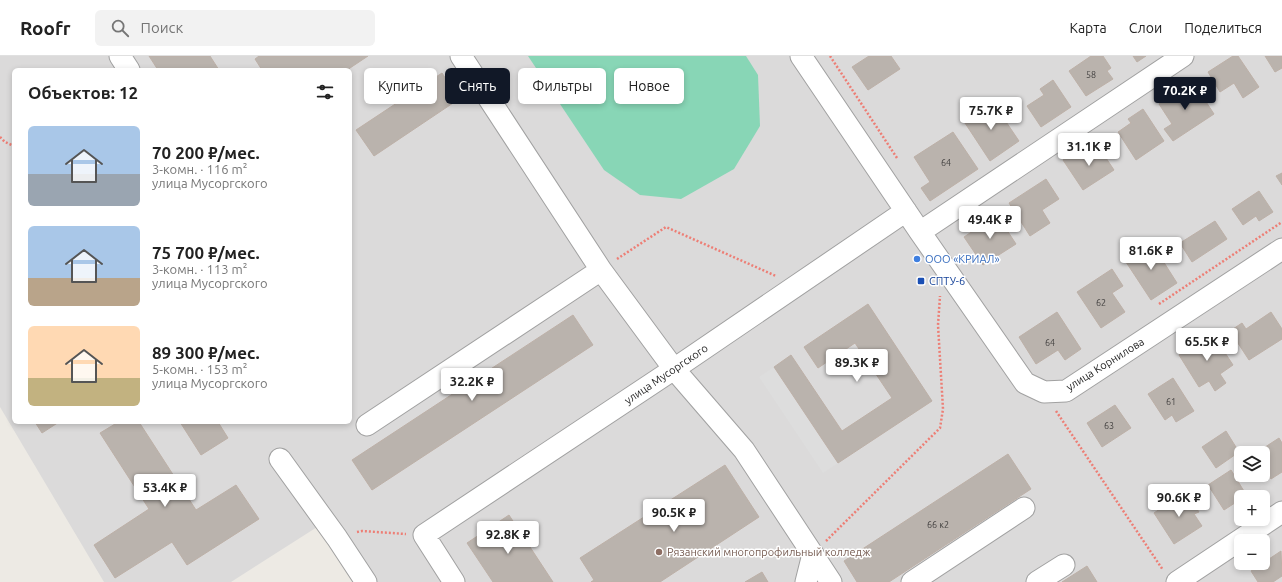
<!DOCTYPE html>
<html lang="ru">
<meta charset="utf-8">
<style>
body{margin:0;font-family:Ubuntu,sans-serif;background:#f2f2f2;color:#222;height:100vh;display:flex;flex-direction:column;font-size:15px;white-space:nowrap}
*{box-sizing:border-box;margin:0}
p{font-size:13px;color:#767676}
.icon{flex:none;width:22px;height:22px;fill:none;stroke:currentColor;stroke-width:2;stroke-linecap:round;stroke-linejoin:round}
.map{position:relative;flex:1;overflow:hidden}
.details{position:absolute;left:12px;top:12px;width:340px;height:356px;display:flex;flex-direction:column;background:#fff;border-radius:6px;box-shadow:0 2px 6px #0003}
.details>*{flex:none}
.banner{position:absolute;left:364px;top:12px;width:380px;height:36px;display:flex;gap:8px}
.controls{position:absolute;left:1234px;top:390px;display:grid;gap:8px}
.controls a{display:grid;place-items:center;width:36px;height:36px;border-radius:6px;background:#fff;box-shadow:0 2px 6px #0003;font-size:20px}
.price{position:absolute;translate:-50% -34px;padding:0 9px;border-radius:4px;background:#fff;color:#222;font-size:13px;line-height:26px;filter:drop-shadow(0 1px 2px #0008)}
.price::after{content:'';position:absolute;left:50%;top:24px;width:12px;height:9px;margin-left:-6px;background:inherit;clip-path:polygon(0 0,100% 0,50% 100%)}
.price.active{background:#111827;color:#fff}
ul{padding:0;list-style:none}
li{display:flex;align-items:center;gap:12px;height:100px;padding:0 16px}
li span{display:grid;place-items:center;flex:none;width:112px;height:80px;border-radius:6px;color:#555}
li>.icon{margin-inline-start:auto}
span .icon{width:48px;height:48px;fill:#fffc;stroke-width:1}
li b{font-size:17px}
h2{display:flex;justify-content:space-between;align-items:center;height:48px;padding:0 16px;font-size:17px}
.tag{padding:0 14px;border-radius:6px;background:#fff;box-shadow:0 2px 6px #0003;font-size:14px;line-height:36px}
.tag.active{background:#111827;color:#fff}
header{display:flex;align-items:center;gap:24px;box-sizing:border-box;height:56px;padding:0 20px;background:#fff;border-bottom:1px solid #e0e0e0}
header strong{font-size:19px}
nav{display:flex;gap:22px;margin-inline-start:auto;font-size:14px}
.search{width:280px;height:36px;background:#f2f2f2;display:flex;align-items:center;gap:10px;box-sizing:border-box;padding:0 14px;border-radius:6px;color:#767676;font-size:15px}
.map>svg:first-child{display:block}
.residential{fill:#dbdada;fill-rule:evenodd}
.pitch{fill:#88d6b6}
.parking{fill:#ddd}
.building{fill:#bab3ad;stroke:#bdb0a7}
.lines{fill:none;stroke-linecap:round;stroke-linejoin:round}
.minor-casing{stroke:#a1a1a1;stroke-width:23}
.path{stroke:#ed7e75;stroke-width:2.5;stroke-dasharray:2 2;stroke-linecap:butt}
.minor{stroke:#fff;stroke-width:21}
.shop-dot{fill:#3f7fe0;stroke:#fff;stroke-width:1.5}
.transit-dot{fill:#1a4fb4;stroke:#fff;stroke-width:1.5}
.education-dot{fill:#8d6e63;stroke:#fff;stroke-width:1.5}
.labels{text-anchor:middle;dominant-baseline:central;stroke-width:3;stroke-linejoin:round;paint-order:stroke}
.number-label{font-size:9px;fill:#444241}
.shop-label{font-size:11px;fill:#366cbe;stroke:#fff;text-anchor:start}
.transit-label{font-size:11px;fill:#164399;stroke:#fff;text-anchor:start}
.street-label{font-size:11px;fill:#1d1d1d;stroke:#fff}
.education-label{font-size:11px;fill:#785e54;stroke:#fff;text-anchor:start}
</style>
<header>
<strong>Roofr</strong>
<div class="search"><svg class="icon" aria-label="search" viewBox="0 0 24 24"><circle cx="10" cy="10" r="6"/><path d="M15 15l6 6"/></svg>Поиск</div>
<nav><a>Карта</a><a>Слои</a><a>Поделиться</a></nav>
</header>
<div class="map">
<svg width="1282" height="526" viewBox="0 0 1282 526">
<rect width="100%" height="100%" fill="#edeae4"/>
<path class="residential" d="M0,0H1282V526H365L325,466L231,526H104L0,351ZM14,14H350V366H14ZM1241,397H1263V419H1241ZM1241,441H1263V463H1241ZM1241,485H1263V507H1241Z"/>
<path class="pitch" d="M528,0H746L758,19L760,70L734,113L681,143L640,139L604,114Z"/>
<path class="parking" d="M774,311L838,407L823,417L759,321Z"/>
<path class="building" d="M149,0H210L219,14H158Z
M259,0H368L347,14H262L255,3Z
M869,0H891L900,13L868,34L852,11Z
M1091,0H1103L1111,12L1107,15L1113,23L1086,40L1069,15Z
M1133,0H1146L1137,6Z
M1233,0H1238L1259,31L1243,42L1234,27L1220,36L1208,16Z
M1265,0H1282V12L1275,16Z
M442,17L459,43L374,100L356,74Z
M1053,24L1071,51L1041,71L1027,50L1044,39L1040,33Z
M1193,26L1214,58L1173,85L1164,73L1172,68L1159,48Z
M992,45L1019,85L990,105L963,64Z
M1143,53L1164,85L1136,104L1118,76L1131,67L1128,63Z
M953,76L978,113L930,145L921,132L930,126L914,101Z
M1098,90L1114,114L1083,134L1063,104L1074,96L1078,103Z
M1282,117V129L1276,120Z
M1046,123L1059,143L1042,154L1050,167L1030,180L1009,147Z
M1259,135L1273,156L1259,165L1256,160L1243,169L1232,153Z
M997,159L1016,188L983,209L964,181Z
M1215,165L1227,183L1192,206L1180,187Z
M1151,186L1177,227L1151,244L1124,203Z
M1112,213L1123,230L1112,237L1125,256L1101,272L1077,236Z
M868,248L932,345L838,407L774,311L791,299L842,375L892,342L855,287L818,312L804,291Z
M1057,256L1081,293L1065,304L1058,294L1036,308L1019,281Z
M1271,256L1282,273V283L1249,304L1230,275L1242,267L1246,273Z
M573,259L593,289L372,434L352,404Z
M1212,277L1233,309L1220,318L1226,327L1215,335L1209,325L1199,331L1179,299Z
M1173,322L1194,355L1176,366L1172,359L1165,364L1148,338Z
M1115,349L1131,372L1102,391L1087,367Z
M35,366H59L42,377Z
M113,366H139L196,454L236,429L259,463L187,509L172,486L115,522L94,489L149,453L100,377L115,368Z
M180,366H218L228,382L201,399Z
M1226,375L1239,396L1216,412L1202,391Z
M1279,382L1282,387V416L1271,423L1263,411V397H1256Z
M1008,398L1031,433L889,526H857L844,505Z
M725,409L759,461L660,526H591L594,524L580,502Z
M1231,414L1247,440L1241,441V443L1224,454L1208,429Z
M1185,436L1199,456L1194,458L1202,470L1174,488L1154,457Z
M509,459L553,526H493L467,487Z
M1281,495L1282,520L1273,526H1258L1251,515Z
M1087,510L1097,526H1062Z
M762,516L768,526H745Z"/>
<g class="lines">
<g class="minor-casing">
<path id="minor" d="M120,0L129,14
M461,0L601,214
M801,0L920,176L1025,327L1044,336L1066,335L1282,193
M920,176L1183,0
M367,369L601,214L674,313L744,394L831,526
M280,403L337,482L366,526
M454,526L424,479L674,313L906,155
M806,526L813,498
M912,526L1024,452
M1037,526L1064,509
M1177,526L1282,456"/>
</g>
<path class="path" d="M830,0L897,102
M0,81L5,86L14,90
M617,203L666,171L776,220
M1159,248L1282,166
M1056,355L1163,514
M357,476L362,475L406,478
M826,485L940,372L943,353L938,269L940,240"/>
<use href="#minor" class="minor"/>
</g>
<circle class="shop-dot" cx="917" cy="203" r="4"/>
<rect class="transit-dot" x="917" y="221" width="8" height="8" rx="2"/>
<circle class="education-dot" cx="659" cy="496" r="4"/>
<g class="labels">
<g class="number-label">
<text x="1091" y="19">58</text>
<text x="946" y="107">64</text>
<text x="1101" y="247">62</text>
<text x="1050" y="287">64</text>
<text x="1171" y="346">61</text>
<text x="1109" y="370">63</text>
<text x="938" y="469">66 к2</text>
</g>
<g class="shop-label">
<text x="925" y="203">ООО «КРИАЛ»</text>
</g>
<g class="transit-label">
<text x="929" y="225">СПТУ-6</text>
</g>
<g class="street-label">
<text transform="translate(1105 308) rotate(-32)">улица Корнилова</text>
<text transform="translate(666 318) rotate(-34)">улица Мусоргского</text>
</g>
<g class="education-label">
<text x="667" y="496">Рязанский многопрофильный колледж</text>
</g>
</g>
</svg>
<div class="controls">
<a><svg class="icon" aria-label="layers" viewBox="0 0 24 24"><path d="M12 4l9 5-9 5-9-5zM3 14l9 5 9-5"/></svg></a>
<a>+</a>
<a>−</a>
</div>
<b class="price active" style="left:1185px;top:55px">70.2K ₽</b>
<b class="price" style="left:991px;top:75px">75.7K ₽</b>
<b class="price" style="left:1089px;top:111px">31.1K ₽</b>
<b class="price" style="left:990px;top:184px">49.4K ₽</b>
<b class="price" style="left:1151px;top:215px">81.6K ₽</b>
<b class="price" style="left:1207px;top:306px">65.5K ₽</b>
<b class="price" style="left:857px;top:327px">89.3K ₽</b>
<b class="price" style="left:472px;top:346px">32.2K ₽</b>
<b class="price" style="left:165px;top:452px">53.4K ₽</b>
<b class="price" style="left:1179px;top:462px">90.6K ₽</b>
<b class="price" style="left:674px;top:477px">90.5K ₽</b>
<b class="price" style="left:508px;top:499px">92.8K ₽</b>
<div class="banner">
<a class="tag">Купить</a>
<a class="tag active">Снять</a>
<a class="tag">Фильтры</a>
<a class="tag">Новое</a>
</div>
<section class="details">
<h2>Объектов: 12<svg class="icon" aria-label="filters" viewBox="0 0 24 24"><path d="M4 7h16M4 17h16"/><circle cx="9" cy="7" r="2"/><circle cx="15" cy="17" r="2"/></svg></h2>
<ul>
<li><span style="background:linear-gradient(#a9c7e8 60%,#9aa5b1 0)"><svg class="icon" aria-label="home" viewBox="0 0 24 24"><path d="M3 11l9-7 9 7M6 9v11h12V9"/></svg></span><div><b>70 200 ₽/мес.</b><p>3-комн. · 116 m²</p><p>улица Мусоргского</p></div></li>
<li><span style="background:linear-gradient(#a9c7e8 65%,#b9a48a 0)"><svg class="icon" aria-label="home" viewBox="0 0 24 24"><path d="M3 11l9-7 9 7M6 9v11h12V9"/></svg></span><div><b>75 700 ₽/мес.</b><p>3-комн. · 113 m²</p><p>улица Мусоргского</p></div></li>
<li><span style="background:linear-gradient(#ffd9b3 65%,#c2b280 0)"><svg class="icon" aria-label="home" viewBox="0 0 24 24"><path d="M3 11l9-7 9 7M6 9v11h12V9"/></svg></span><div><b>89 300 ₽/мес.</b><p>5-комн. · 153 m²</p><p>улица Мусоргского</p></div></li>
</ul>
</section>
</div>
